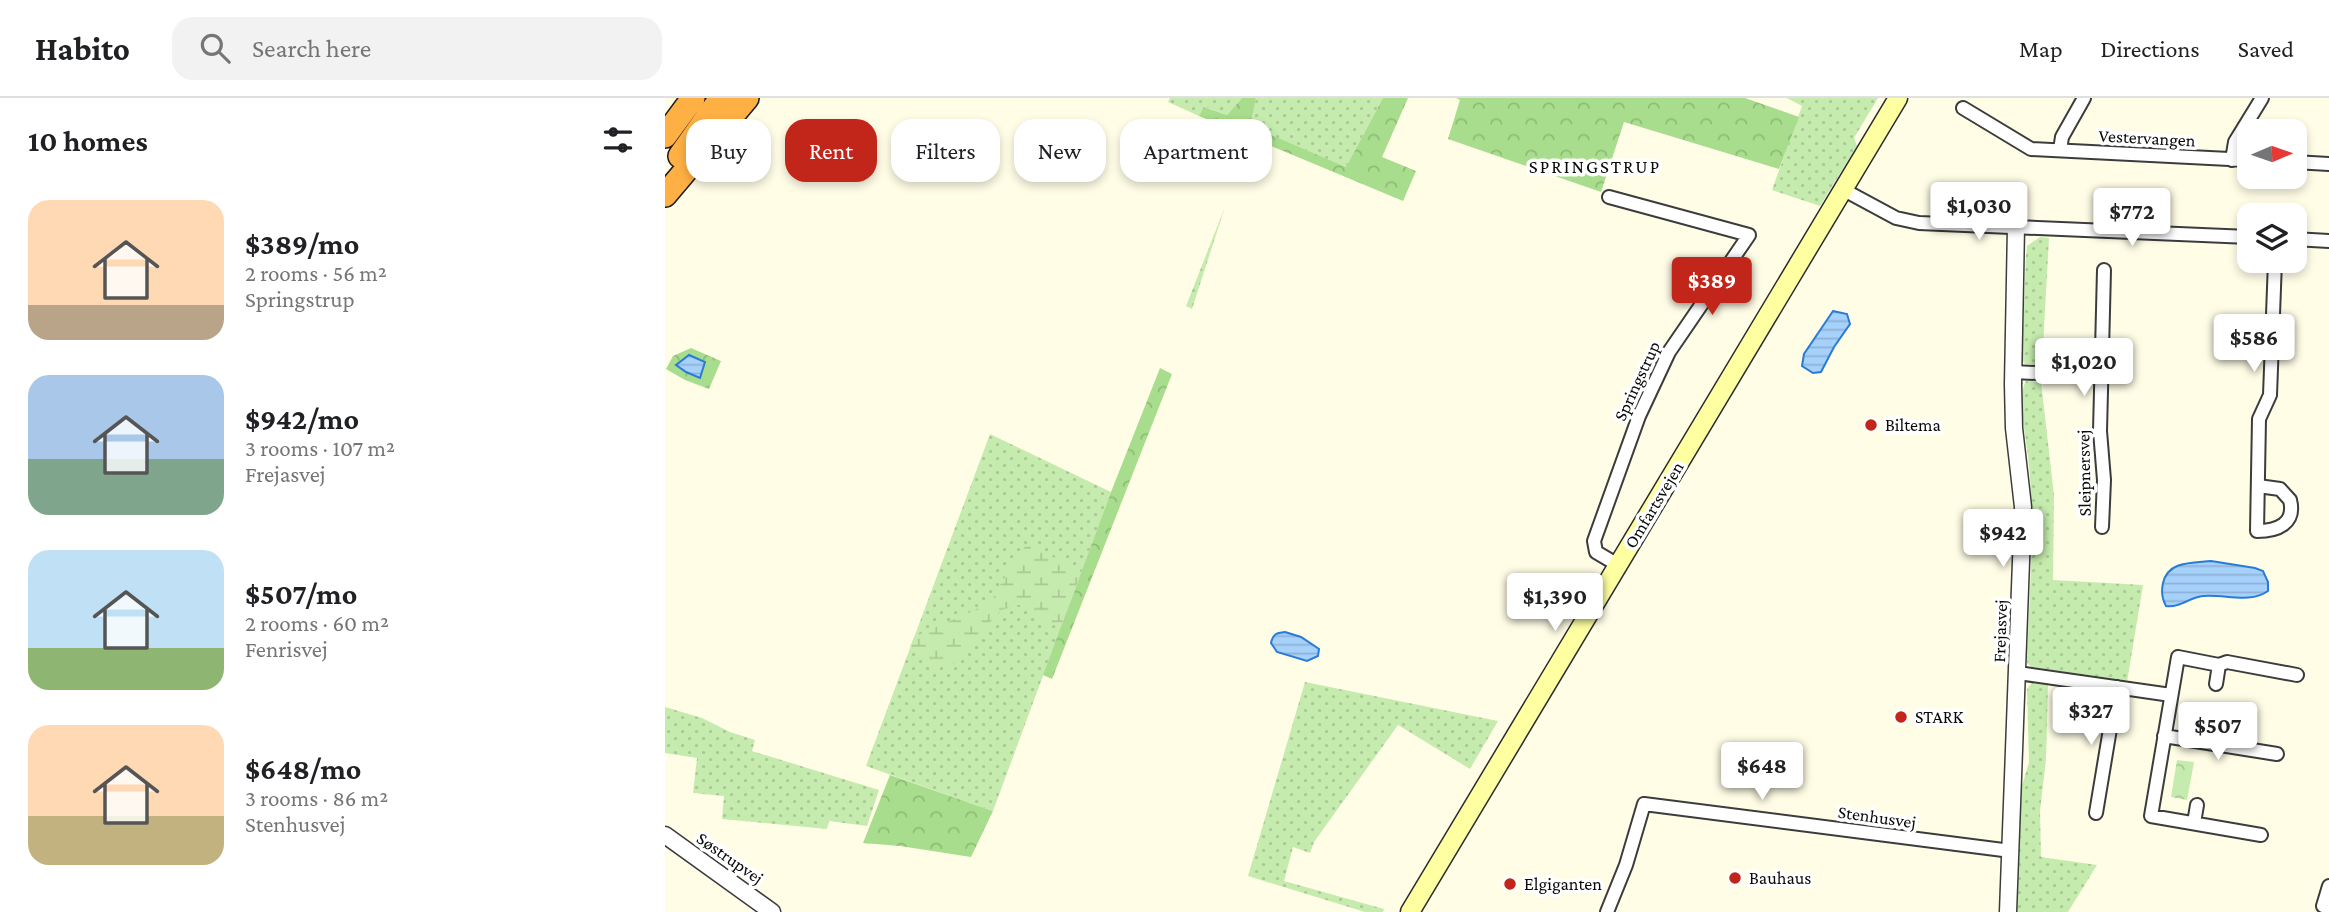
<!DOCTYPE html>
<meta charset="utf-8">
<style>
body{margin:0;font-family:"Crimson Pro",serif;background:#f2f2f2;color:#202124;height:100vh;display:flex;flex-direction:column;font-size:26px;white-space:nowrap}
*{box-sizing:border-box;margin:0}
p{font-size:23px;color:#757577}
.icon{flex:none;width:38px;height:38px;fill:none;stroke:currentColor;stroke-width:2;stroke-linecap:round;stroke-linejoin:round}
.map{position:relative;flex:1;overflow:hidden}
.drawer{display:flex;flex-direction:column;background:#fff;width:665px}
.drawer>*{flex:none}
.hud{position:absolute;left:21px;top:21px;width:665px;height:63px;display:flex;gap:14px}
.needle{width:46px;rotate:88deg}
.controls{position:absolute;left:1572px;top:21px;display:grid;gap:14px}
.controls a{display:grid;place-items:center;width:70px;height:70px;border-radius:14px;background:#fff;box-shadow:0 4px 10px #0003;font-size:35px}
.price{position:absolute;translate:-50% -60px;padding:0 16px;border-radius:7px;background:#fff;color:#222;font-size:23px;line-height:46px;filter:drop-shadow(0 2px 4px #0008)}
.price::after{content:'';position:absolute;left:50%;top:42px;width:21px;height:16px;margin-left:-10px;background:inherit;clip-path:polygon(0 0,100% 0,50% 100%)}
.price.current{background:#c22519;color:#fff}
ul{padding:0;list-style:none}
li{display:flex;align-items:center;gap:21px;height:175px;padding:0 28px}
li span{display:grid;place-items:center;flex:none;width:196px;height:140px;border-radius:21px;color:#555}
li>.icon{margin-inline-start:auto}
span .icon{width:84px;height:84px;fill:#fffc;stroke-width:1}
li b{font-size:30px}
h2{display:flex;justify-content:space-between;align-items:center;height:84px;padding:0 28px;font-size:30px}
.chip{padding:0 24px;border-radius:21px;background:#fff;box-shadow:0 4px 10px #0003;font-size:24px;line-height:63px}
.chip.current{background:#c22519;color:#fff}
header{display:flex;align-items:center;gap:42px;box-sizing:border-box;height:98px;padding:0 35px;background:#fff;border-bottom:2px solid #e0e0e0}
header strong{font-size:33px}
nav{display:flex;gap:38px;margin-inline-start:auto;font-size:24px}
.search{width:490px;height:63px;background:#f2f2f2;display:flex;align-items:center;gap:18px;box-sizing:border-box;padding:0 24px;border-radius:21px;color:#757577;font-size:26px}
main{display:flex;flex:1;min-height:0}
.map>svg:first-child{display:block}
.grass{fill:url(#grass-dots)}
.forest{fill:url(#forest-crowns)}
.wetland{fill:url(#wetland-marsh)}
.park{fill:url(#park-crowns)}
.water{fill:url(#water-rules);stroke:#287cd7;stroke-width:2}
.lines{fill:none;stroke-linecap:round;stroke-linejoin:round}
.minor-casing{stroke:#3c3c3c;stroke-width:16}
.tertiary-casing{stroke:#3c3c3c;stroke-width:19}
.secondary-casing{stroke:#2b2b2b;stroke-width:21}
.motorway-casing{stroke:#1a1a1a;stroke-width:26}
.minor{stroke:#fff;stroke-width:12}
.tertiary{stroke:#fff;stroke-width:16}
.secondary{stroke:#feffa1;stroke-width:18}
.motorway{stroke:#ffb044;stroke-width:23}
.poi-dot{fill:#c22519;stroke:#fff;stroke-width:2.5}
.labels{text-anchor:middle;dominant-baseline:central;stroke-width:7;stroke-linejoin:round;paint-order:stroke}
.street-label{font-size:18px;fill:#090909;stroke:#fff}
.poi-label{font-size:18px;fill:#090909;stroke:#fff;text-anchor:start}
.neighbourhood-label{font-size:19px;letter-spacing:2px;fill:#090909;stroke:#fff}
</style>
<header>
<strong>Habito</strong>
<div class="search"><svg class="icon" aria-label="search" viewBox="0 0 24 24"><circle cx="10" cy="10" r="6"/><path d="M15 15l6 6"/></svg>Search here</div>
<nav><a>Map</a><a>Directions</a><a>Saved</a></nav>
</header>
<main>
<section class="drawer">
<h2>10 homes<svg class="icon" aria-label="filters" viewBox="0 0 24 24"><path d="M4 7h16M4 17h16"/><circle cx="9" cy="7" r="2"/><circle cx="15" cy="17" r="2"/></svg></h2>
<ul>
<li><span style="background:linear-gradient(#ffd9b3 75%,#b9a48a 0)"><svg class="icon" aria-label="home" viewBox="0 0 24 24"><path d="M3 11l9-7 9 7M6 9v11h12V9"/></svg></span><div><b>$389/mo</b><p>2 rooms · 56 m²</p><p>Springstrup</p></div></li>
<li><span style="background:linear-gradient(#a9c7e8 60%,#7fa58c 0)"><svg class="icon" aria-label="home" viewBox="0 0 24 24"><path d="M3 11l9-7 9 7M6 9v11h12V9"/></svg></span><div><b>$942/mo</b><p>3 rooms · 107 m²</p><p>Frejasvej</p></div></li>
<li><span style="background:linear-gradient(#bfe0f5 70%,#8fb573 0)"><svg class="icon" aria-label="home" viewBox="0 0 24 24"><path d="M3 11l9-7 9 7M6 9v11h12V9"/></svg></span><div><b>$507/mo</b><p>2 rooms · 60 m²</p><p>Fenrisvej</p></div></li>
<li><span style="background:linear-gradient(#ffd9b3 65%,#c2b280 0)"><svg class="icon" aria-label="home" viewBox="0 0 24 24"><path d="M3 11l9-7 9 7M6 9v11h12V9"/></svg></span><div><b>$648/mo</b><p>3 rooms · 86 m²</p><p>Stenhusvej</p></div></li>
</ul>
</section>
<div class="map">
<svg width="1664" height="814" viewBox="0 0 1664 814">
<defs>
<pattern id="grass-dots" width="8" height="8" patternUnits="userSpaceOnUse" patternTransform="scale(1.75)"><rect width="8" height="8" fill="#c6ebae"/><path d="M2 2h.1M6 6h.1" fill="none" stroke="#a9c894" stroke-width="1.8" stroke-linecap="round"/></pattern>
<pattern id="forest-crowns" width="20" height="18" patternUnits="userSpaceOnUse" patternTransform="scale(1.75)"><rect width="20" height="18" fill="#a7dd8c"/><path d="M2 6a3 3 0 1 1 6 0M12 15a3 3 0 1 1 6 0" fill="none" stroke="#8ebc77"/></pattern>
<pattern id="wetland-marsh" width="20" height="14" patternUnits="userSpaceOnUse" patternTransform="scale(1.75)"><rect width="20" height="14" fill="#c6ebae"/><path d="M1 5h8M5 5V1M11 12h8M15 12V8" fill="none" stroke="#a9c894"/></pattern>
<pattern id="park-crowns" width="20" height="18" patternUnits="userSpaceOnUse" patternTransform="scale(1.75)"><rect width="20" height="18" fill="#c6ebae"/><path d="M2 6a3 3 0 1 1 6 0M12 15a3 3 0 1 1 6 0" fill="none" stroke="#a9c894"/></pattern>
<pattern id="water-rules" width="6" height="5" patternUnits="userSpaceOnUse" patternTransform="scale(1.75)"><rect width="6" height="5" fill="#a6d1fb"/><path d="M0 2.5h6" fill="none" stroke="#8eb2d6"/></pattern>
</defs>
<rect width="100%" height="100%" fill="#fffde6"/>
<path class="grass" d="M505,0H577L562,17L540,9L534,18L503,4Z
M591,0H718L681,69L584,28Z
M1122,0H1213L1189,40L1192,48L1155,108L1107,92L1137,8Z
M560,109L527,211L521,208Z
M1375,139L1384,140L1377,267L1360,266L1357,262L1361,158L1362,148Z
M1361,283L1376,284L1389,397L1388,482L1478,487L1462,584L1367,569L1362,565C1364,496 1371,426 1363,358C1361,340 1352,297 1361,283Z
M325,336L446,394L328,713L201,668Z
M1369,582L1383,584L1381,661L1375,713L1376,759L1432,767L1403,814H1350L1354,698L1364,664L1362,591Z
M640,584L833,623L805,671L733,627L649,744L645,755L628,749L619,783L719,811L718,814H700L583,778Z
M0,609L37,620L65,634L90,642L87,653L214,692L202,728L164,723L162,731L57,721L59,698L28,695L32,660L0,655Z"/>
<path class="forest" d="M577,0H591L585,28L681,69L718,0H743L717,59L751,73L738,103L534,18L539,9L562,17Z
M791,0H1080L1134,19L1114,71L959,24L936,94L783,41L795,2Z
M26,250L56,263L44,291L20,282L1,271L8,258Z
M495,270L507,276L387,581L378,577L446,394Z
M225,677L328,713L306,759L235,748L198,745Z"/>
<path class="wetland" d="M362,446L414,472L411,490L397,525L382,529L357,506L336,512L287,567L266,570L245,549L249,539L310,512L328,500L348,464Z"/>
<path class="park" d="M1512,662L1529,664L1522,702L1506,699Z"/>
<path class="water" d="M1168,213L1182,216L1185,226L1169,249L1156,274L1148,275L1137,268L1139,256Z
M24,257L40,264L35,280L21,274L11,267Z
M1546,463L1590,470L1598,473L1603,484V493C1585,506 1560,496 1538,498C1525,499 1515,510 1501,508C1497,501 1496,494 1498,485C1503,463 1526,465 1546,463Z
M620,534L636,539L654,551L653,558L642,563L612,554L606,545C608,536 611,535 620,534Z"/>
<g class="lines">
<g class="minor-casing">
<path id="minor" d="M1298,10L1366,51L1584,62
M1395,52L1397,39L1419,0
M1567,62L1570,44L1597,0
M1629,64L1664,66
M1179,92L1231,120L1254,125L1584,139
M944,99L1084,137L1004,254L974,318L929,443L931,454L953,467
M1629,141L1664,143
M1348,274L1437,278
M1593,388L1615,391L1625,402C1631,426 1612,433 1592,433L1594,321L1605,297L1610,163
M1437,429L1439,382L1435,333L1439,172
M1353,575L1506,597
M1551,586L1554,567
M1499,638L1612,656
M1431,715L1452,589
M1529,725L1532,707
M1596,737L1486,718L1513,559L1554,567L1562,564L1632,577
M1664,788L1658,808L1664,810
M942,814L961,767L979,706L1346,753"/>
</g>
<g class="tertiary-casing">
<path id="tertiary" d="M0,737L107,814
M1343,814L1358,409L1349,330L1348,286L1351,129"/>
</g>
<g class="secondary-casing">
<path id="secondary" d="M745,814L1233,0"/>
</g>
<g class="motorway-casing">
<path id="motorway" d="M0,38L28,0
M15,58L56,0
M0,97L82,0"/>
</g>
<use href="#minor" class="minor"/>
<use href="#tertiary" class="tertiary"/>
<use href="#secondary" class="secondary"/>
<use href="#motorway" class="motorway"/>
</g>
<g class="poi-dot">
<circle cx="1206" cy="327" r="7"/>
<circle cx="1236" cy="619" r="7"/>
<circle cx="1070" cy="780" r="7"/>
<circle cx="845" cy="786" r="7"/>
</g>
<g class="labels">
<g class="street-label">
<text transform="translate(1482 40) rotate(3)">Vestervangen</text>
<text transform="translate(972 283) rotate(-65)">Springstrup</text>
<text transform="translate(1419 375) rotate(-91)">Sleipnersvej</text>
<text transform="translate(989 407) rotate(-59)">Omfartsvejen</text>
<text transform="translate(1335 533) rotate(-88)">Frejasvej</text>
<text transform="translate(1212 719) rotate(8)">Stenhusvej</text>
<text transform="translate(65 760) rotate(35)">Søstrupvej</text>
</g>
<g class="poi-label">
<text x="1220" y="327">Biltema</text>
<text x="1250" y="619">STARK</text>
<text x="1084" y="780">Bauhaus</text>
<text x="859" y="786">Elgiganten</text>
</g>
<g class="neighbourhood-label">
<text x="930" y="68">SPRINGSTRUP</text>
</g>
</g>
</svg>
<div class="controls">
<a><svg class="needle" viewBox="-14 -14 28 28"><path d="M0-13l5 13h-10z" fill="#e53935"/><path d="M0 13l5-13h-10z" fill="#757577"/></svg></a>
<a><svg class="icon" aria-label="layers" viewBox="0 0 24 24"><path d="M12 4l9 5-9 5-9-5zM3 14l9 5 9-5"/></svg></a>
</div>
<b class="price" style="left:1314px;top:144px">$1,030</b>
<b class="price" style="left:1467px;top:150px">$772</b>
<b class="price current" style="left:1047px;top:219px">$389</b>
<b class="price" style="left:1589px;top:276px">$586</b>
<b class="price" style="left:1419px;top:300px">$1,020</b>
<b class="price" style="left:1338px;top:471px">$942</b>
<b class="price" style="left:890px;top:535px">$1,390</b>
<b class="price" style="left:1426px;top:649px">$327</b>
<b class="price" style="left:1553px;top:664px">$507</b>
<b class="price" style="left:1097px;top:704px">$648</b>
<div class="hud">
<a class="chip">Buy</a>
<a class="chip current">Rent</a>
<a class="chip">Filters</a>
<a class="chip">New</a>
<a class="chip">Apartment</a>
</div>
</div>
</main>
